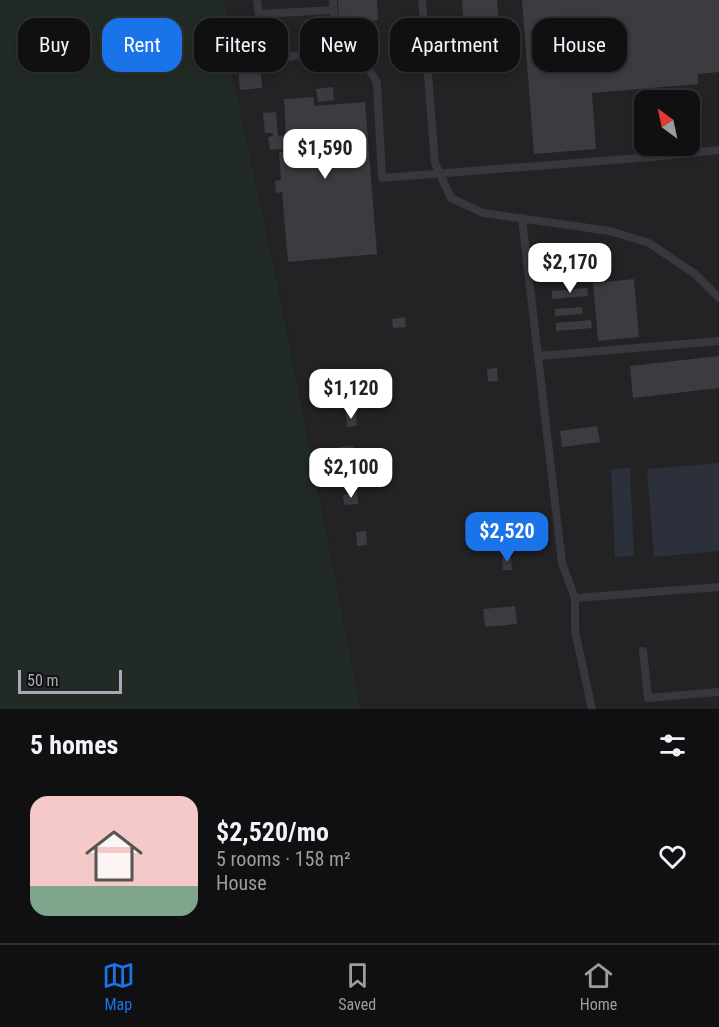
<!DOCTYPE html>
<meta charset="utf-8">
<style>
body{margin:0;font-family:"Roboto Condensed",sans-serif;background:#1e1e20;color:#f1f3f6;height:100vh;display:flex;flex-direction:column;font-size:22px;white-space:nowrap}
*{box-sizing:border-box;margin:0}
p{font-size:20px;color:#9c9d9f}
.icon{flex:none;width:33px;height:33px;fill:none;stroke:currentColor;stroke-width:2;stroke-linecap:round;stroke-linejoin:round}
.map{position:relative;height:709px;overflow:hidden}
.details{display:flex;flex-direction:column;background:#101012;flex:1}
.details>*{flex:none}
.guide{position:absolute;left:18px;top:18px;width:684px;height:54px;display:flex;gap:12px}
.needle{width:39px;rotate:327deg}
.tools{position:absolute;left:634px;top:90px;display:grid;gap:12px}
.tools a{display:grid;place-items:center;width:66px;height:66px;border-radius:12px;background:#101012;box-shadow:0 3px 9px #0003,0 0 0 2px #303032;font-size:30px}
.scale{position:absolute;left:18px;bottom:15px;width:104px;box-sizing:border-box;padding-left:6px;border:3px solid #a8a8b7;border-top:0;font-size:16px;line-height:21px;white-space:nowrap;color:#a8a8b7;-webkit-text-stroke:4px #111113;paint-order:stroke}
.price{position:absolute;translate:-50% -51px;padding:0 14px;border-radius:12px;background:#fff;color:#222;font-size:20px;line-height:39px;filter:drop-shadow(0 2px 3px #0008)}
.price::after{content:'';position:absolute;left:50%;top:36px;width:18px;height:14px;margin-left:-9px;background:inherit;clip-path:polygon(0 0,100% 0,50% 100%)}
.price.selected{background:#1a73e8;color:#fff}
ul{padding:0;list-style:none}
li{display:flex;align-items:center;gap:18px;height:150px;padding:0 30px}
li span{display:grid;place-items:center;flex:none;width:168px;height:120px;border-radius:18px;color:#555}
li>.icon{margin-inline-start:auto}
span .icon{width:72px;height:72px;fill:#fffc;stroke-width:1}
li b{font-size:26px}
h2{display:flex;justify-content:space-between;align-items:center;height:72px;padding:0 30px;font-size:26px}
.pill{padding:0 21px;border-radius:18px;background:#101012;box-shadow:0 3px 9px #0003,0 0 0 2px #303032;font-size:21px;line-height:54px}
.pill.selected{background:#1a73e8;color:#fff}
.menu{display:flex;justify-content:space-around;align-items:center;height:84px;border-top:2px solid #303032;background:#101012;font-size:16px;color:#9c9d9f}
.menu a{display:grid;justify-items:center;gap:3px}
.menu .selected{color:#1a73e8}
.map>svg:first-child{display:block}
.built{fill:#232225;fill-rule:evenodd}
.green{fill:#222a26}
.water{fill:#2c303b}
.building{fill:#3c3b3f}
.lines{fill:none;stroke-linecap:round;stroke-linejoin:round}
.service{stroke:#38373d;stroke-width:8}
</style>
<div class="map">
<svg width="719" height="709" viewBox="0 0 719 709">
<rect width="100%" height="100%" fill="#161618"/>
<path class="built" d="M225,0H719V709H361L280,292L229,58ZM645,100H690V146H645Z"/>
<path class="green" d="M0,0H225L229,58L279,289L361,709H0Z"/>
<path class="water" d="M719,463V551L654,557L647,469Z
M630,468L634,556L615,557L611,469Z"/>
<path class="building" d="M338,0H377L378,20L339,23Z
M462,0H497L501,53L467,56Z
M522,0H719V72L698,74V84L592,93L596,149L534,154Z
M258,41L262,88L240,90L236,43Z
M333,87L334,100L318,102L316,89Z
M314,97V106L365,102L377,254L288,262L282,192L276,193L275,181L281,180L279,152L316,149L315,139L314,147L270,150L268,137L273,136V133H265L263,113L276,112L278,136L286,135L284,99Z
M634,279L639,337L598,341L593,283Z
M587,288L588,296L552,299V291Z
M582,307L583,314L555,316V309Z
M405,317L406,327L393,328L392,319Z
M591,320L592,328L556,331V323Z
M719,356V388L633,398L630,366Z
M497,368L498,381L488,382L487,369Z
M346,413H356L357,426L347,427Z
M597,426L600,442L562,447L560,431Z
M353,446V456H340L339,447Z
M357,493L358,504L344,505L343,495Z
M366,531L367,545L357,546L356,532Z
M511,556L512,570H503L502,557Z
M515,606L517,624L485,627L483,609Z"/>
<g class="lines">
<path class="service" d="M257,0L259,14L334,10
M333,0L337,51
M422,0L435,163L451,198L483,213L610,231L649,243L695,274L719,298
M271,60C286,58 325,49 337,52C355,55 370,67 377,83L382,178L653,157L719,150
M522,218L562,563L575,598L719,587
M538,356L719,341
M575,598V631L592,709
M643,651L648,698L719,692"/>
</g>
</svg>
<div class="tools">
<a><svg class="needle" viewBox="-14 -14 28 28"><path d="M0-13l5 13h-10z" fill="#e53935"/><path d="M0 13l5-13h-10z" fill="#9c9d9f"/></svg></a>
</div>
<div class="scale">50 m</div>
<b class="price" style="left:325px;top:180px">$1,590</b>
<b class="price" style="left:570px;top:294px">$2,170</b>
<b class="price" style="left:351px;top:420px">$1,120</b>
<b class="price" style="left:351px;top:499px">$2,100</b>
<b class="price selected" style="left:507px;top:563px">$2,520</b>
<div class="guide">
<a class="pill">Buy</a>
<a class="pill selected">Rent</a>
<a class="pill">Filters</a>
<a class="pill">New</a>
<a class="pill">Apartment</a>
<a class="pill">House</a>
</div>
</div>
<section class="details">
<h2>5 homes<svg class="icon" aria-label="filters" viewBox="0 0 24 24"><path d="M4 7h16M4 17h16"/><circle cx="9" cy="7" r="2"/><circle cx="15" cy="17" r="2"/></svg></h2>
<ul>
<li><span style="background:linear-gradient(#f6c9c9 75%,#7fa58c 0)"><svg class="icon" aria-label="home" viewBox="0 0 24 24"><path d="M3 11l9-7 9 7M6 9v11h12V9"/></svg></span><div><b>$2,520/mo</b><p>5 rooms · 158 m²</p><p>House</p></div><svg class="icon" aria-label="heart" viewBox="0 0 24 24"><path d="M12 20l-8-8c-3-5 5-10 8-4 3-6 11-1 8 4z"/></svg></li>
</ul>
</section>
<nav class="menu">
<a class="selected"><svg class="icon" aria-label="map" viewBox="0 0 24 24"><path d="M3 6l6-2 6 2 6-2v14l-6 2-6-2-6 2zM9 4v14M15 6v14"/></svg>Map</a>
<a><svg class="icon" aria-label="saved" viewBox="0 0 24 24"><path d="M7 4h10v16l-5-4-5 4z"/></svg>Saved</a>
<a><svg class="icon" aria-label="home" viewBox="0 0 24 24"><path d="M3 11l9-7 9 7M6 9v11h12V9"/></svg>Home</a>
</nav>
